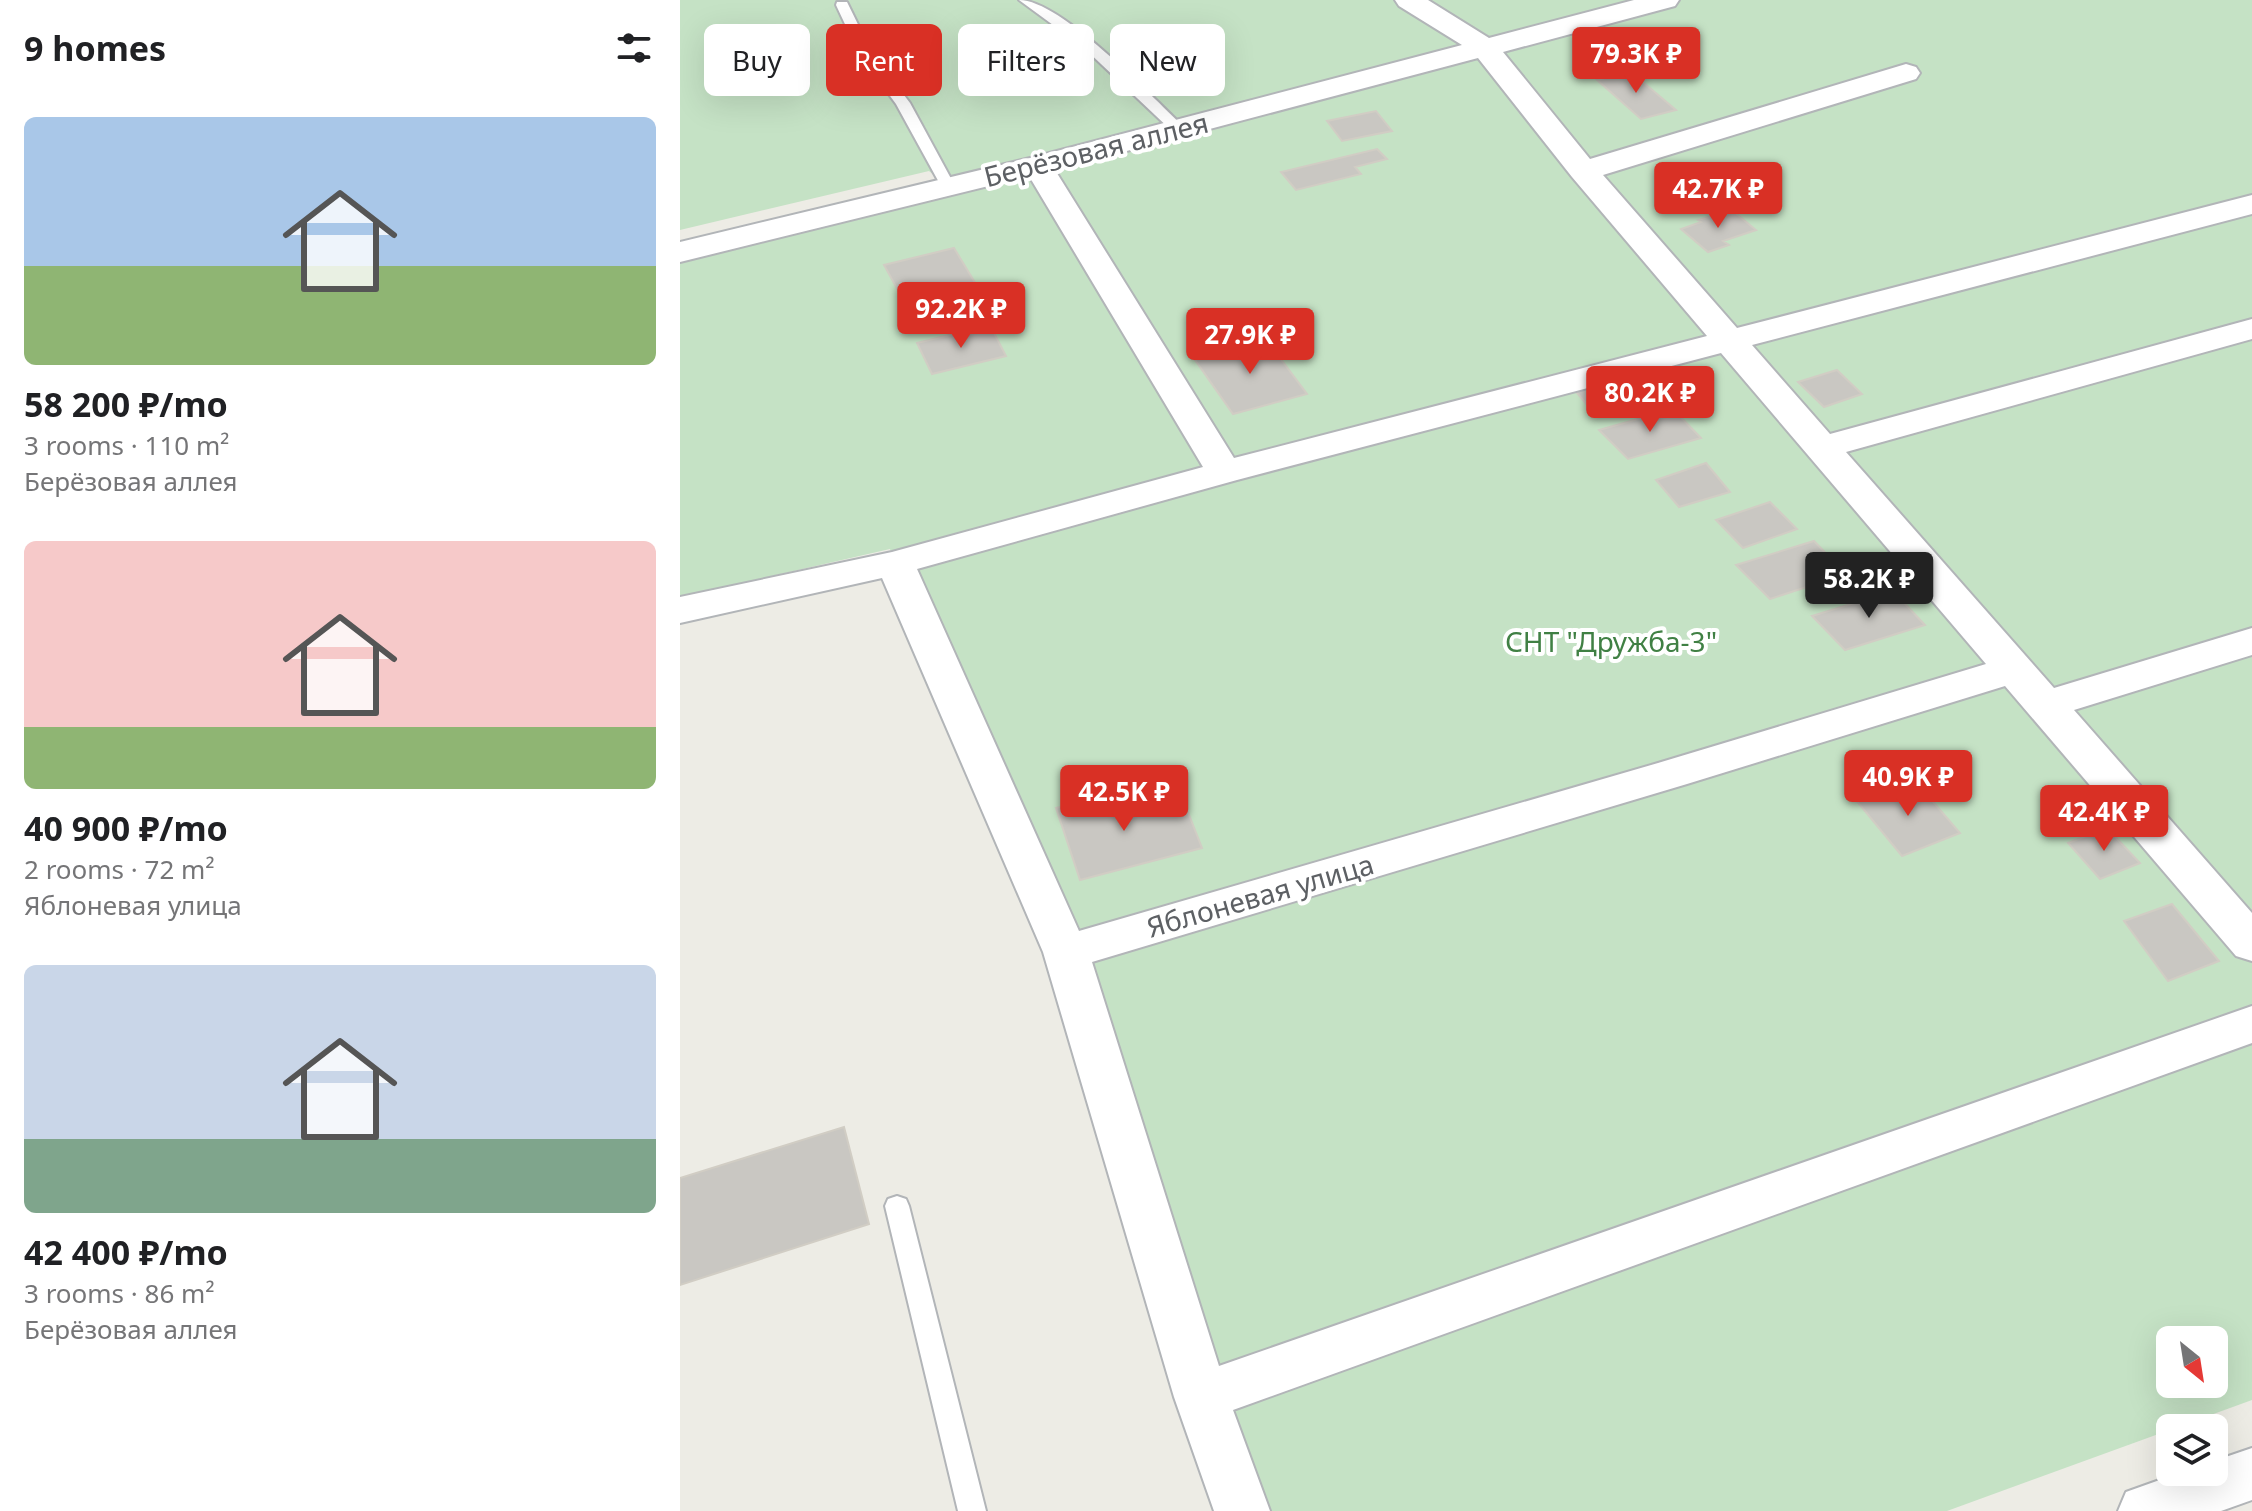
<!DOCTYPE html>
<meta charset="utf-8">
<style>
body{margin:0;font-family:"Noto Sans",sans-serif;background:#f2f2f2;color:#202124;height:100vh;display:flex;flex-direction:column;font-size:30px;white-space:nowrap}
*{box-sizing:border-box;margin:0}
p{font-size:26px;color:#757577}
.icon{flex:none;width:44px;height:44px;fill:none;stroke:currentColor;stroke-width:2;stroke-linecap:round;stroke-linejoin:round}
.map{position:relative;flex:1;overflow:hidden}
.details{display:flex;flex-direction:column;background:#fff;width:680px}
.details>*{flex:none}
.top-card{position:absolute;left:24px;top:24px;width:760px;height:72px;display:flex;gap:16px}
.needle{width:52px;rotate:150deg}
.buttons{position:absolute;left:1476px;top:1326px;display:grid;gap:16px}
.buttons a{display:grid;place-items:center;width:72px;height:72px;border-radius:12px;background:#fff;box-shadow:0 8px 32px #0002;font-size:40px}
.price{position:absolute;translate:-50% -68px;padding:0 18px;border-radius:8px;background:#d93025;color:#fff;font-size:26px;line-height:52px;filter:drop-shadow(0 2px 4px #0008)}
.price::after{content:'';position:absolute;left:50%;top:48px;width:24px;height:18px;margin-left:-12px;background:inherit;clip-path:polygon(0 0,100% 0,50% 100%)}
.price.on{background:#222;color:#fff}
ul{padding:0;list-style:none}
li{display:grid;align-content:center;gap:16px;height:424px;padding:0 24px}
li span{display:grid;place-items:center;height:248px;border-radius:12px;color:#555}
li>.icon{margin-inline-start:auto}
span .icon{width:144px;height:144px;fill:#fffc;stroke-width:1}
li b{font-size:34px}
h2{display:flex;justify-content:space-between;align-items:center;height:96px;padding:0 24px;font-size:34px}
.pill{padding:0 28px;border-radius:12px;background:#fff;box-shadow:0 8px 32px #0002;font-size:28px;line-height:72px}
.pill.on{background:#d93025;color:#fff}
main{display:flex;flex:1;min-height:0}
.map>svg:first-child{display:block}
.green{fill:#c5e2c5;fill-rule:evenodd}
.building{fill:#c9c7c2;stroke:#d1cdc4;stroke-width:2}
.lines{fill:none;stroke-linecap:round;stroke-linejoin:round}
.service-casing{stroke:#b2b5b8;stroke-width:4}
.minor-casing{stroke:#b2b5b8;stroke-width:4}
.service{fill:#fff;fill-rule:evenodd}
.minor{fill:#fff;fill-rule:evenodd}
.labels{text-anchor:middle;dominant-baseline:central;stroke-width:8;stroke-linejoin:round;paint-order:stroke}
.street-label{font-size:28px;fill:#5d6064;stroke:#fff}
.park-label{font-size:28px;fill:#408044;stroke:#fff}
</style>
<main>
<section class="details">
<h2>9 homes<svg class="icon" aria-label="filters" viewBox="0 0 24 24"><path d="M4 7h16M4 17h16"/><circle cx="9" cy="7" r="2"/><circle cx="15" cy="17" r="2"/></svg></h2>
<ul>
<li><span style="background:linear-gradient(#a9c7e8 60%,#8fb573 0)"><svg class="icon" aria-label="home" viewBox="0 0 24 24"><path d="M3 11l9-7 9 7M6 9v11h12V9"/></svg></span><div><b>58 200 ₽/mo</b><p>3 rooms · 110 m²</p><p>Берёзовая аллея</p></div></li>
<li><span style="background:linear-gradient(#f6c9c9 75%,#8fb573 0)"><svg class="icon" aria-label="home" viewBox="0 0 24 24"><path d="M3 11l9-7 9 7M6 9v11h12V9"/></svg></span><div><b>40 900 ₽/mo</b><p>2 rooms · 72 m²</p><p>Яблоневая улица</p></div></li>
<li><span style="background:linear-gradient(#c9d6e8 70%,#7fa58c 0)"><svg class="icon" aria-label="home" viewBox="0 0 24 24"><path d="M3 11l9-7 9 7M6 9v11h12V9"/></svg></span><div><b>42 400 ₽/mo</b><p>3 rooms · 86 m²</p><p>Берёзовая аллея</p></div></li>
</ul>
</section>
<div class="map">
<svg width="1572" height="1511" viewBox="0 0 1572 1511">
<rect width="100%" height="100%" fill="#edece5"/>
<path class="green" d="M0,0H1572V1400L1267,1511H579L210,549L0,597V252L267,186L249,171L0,230ZM1490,1340H1534V1384H1490Z"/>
<path class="building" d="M951,72L996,110L961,119L917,80Z
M696,111L712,131L662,141L647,121Z
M697,149L707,159L675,167L681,174L616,190L601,172Z
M1052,210L1076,230L1043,241L1049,245L1028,252L1001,229L1021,222L1018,220Z
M274,248L302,294L230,312L204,265Z
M310,325L326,356L252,374L237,343Z
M585,338L627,394L553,414L513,357Z
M963,366L986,391L914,413L892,387Z
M1157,370L1182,394L1144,407L1118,382Z
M993,409L1021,438L948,459L919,430Z
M1026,463L1050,492L999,507L976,480Z
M1090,502L1117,529L1063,548L1036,520Z
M1134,541L1166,574L1090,599L1056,565Z
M1213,591L1245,625L1165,650L1132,616Z
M1237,783L1280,833L1222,856L1175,799L1210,788L1214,793Z
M455,788L464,813L504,802L522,848L400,880L376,808Z
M1427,828L1460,863L1420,879L1388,843Z
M1492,904L1539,961L1488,981L1444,921Z
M164,1127L189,1224L0,1285V1178Z"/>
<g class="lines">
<g class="service-casing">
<path id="service" d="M339,0C381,0 470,95 503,126V132H493L403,47Z
M157,2H167L192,53L230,103L275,186L273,189L268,190L261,186L216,104L179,54L156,5Z
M217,1196L226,1199L229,1206L306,1511H278L205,1206L208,1199Z"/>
</g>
<g class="minor-casing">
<path id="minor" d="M715,0H748L809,38L954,0H999L995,6L823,52L910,159L1216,67L1226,64L1236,67L1240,73L1236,79L923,175L1057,328L1572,195V214L1072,345L1150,434L1572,319V339L1166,452L1374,688L1572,628V655L1394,710L1572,913V961L1556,956L1325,686L1007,784L412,962L539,1366L1572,1006V1043L553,1410L590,1511H534L494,1397L363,952L202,578L0,623V597L212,552L523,467L349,176L0,262V242L350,158L782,45L719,6ZM798,58L892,177L1027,336L554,458L375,170ZM1041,353L1306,664L978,763L399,931L237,569L557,480Z
M1572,1448V1500L1541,1511H1438L1446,1492L1502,1472H1534V1461Z"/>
</g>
<use href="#service" class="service"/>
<use href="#minor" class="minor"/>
</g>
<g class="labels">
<g class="street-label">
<text transform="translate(416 149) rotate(-14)">Берёзовая аллея</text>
<text transform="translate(580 895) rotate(-16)">Яблоневая улица</text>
</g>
<g class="park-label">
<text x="931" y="641">СНТ "Дружба-3"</text>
</g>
</g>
</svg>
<div class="buttons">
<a><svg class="needle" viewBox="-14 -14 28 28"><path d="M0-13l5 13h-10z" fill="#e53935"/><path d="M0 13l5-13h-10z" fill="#757577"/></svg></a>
<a><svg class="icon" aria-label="layers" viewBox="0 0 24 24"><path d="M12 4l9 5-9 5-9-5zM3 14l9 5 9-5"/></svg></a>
</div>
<b class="price" style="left:956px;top:95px">79.3K ₽</b>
<b class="price" style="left:1038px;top:230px">42.7K ₽</b>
<b class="price" style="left:281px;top:350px">92.2K ₽</b>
<b class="price" style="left:570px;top:376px">27.9K ₽</b>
<b class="price" style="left:970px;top:434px">80.2K ₽</b>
<b class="price on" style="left:1189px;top:620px">58.2K ₽</b>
<b class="price" style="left:1228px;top:818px">40.9K ₽</b>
<b class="price" style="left:444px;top:833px">42.5K ₽</b>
<b class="price" style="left:1424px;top:853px">42.4K ₽</b>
<div class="top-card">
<a class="pill">Buy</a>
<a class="pill on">Rent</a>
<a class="pill">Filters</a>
<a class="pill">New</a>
</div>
</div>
</main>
